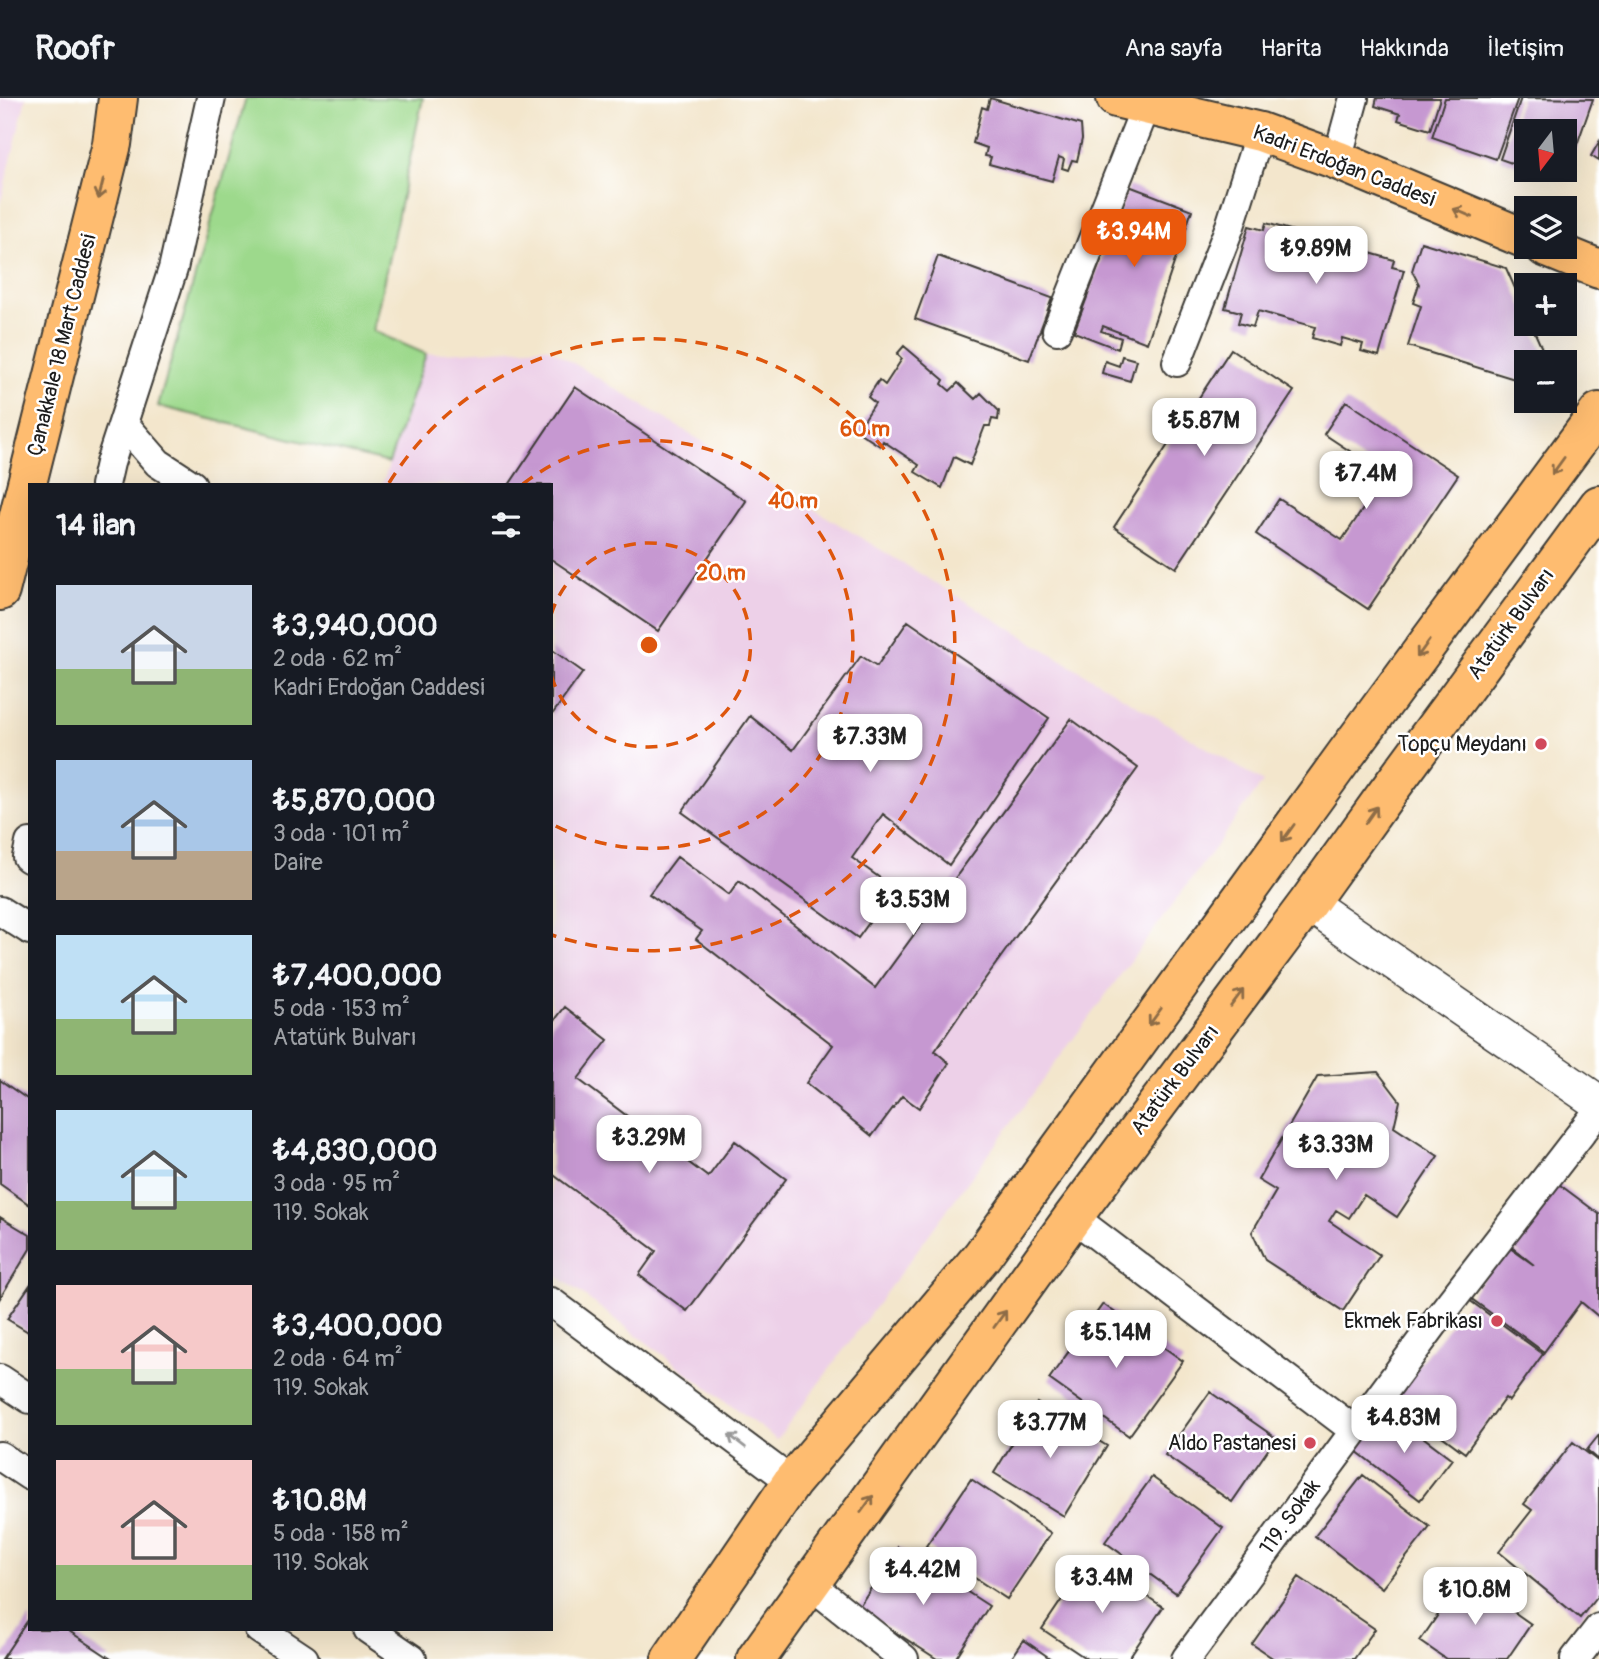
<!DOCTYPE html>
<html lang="tr">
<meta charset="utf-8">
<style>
body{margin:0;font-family:Pangolin,sans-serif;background:#20242c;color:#f1f3f6;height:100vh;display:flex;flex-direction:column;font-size:26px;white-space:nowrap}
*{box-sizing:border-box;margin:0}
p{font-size:23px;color:#9ea1a6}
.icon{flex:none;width:38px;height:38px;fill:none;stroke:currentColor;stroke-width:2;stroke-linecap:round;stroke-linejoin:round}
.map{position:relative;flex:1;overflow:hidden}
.panel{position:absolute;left:28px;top:385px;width:525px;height:1148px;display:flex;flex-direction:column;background:#171b24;border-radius:0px;box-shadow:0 7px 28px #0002}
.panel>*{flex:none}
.needle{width:46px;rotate:196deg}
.fabs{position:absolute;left:1514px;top:21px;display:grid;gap:14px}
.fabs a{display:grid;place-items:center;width:63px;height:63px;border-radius:0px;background:#171b24;box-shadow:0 7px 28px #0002;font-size:35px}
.price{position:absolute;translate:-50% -60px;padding:0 16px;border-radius:14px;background:#fff;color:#222;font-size:23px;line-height:46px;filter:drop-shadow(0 2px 4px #0008)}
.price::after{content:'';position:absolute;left:50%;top:42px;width:21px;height:16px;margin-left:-10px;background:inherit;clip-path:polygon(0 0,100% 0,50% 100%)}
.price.current{background:#ea580c;color:#fff}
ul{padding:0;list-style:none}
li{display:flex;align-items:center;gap:21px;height:175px;padding:0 28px}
li span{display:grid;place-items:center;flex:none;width:196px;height:140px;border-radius:0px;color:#555}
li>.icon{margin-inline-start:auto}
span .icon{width:84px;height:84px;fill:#fffc;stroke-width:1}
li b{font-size:30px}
h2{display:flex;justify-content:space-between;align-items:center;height:84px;padding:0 28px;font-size:30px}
header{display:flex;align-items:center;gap:42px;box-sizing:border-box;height:98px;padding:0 35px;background:#171b24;border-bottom:2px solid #363941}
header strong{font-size:33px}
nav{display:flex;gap:38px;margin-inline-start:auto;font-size:24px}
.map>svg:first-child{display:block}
.built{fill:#edd0e8}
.green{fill:#9dd98c;stroke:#5c7a54;stroke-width:2}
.building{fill:#c698d1}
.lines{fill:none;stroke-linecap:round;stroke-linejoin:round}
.minor-casing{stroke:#3c3a36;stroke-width:32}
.tertiary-casing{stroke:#3c3a36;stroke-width:38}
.primary-casing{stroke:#3c3a36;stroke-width:42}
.minor{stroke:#fff;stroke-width:28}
.tertiary{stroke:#fff;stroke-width:35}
.primary{stroke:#febc70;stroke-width:38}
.oneway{stroke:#8d6c46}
.oneway2{stroke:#999}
.ring{fill:none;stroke:#de560d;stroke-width:3.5;stroke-dasharray:12 9}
.poi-dot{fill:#d1495b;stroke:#fff;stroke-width:2.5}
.labels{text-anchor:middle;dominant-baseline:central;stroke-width:5;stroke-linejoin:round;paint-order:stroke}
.street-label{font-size:21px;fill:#1c1c1c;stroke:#fff}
.poi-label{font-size:21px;fill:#1c1c1c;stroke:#fff;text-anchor:end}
.centre{fill:#de560d;stroke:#fff;stroke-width:3.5}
.ring-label{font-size:21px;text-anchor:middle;font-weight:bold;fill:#de560d;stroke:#fff;stroke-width:5;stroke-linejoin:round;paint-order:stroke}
</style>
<header>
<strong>Roofr</strong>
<nav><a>Ana sayfa</a><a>Harita</a><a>Hakkında</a><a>İletişim</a></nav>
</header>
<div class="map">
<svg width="1599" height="1561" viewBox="0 0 1599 1561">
<rect width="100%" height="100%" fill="#fff"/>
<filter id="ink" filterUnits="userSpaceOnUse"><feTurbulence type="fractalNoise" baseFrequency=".0143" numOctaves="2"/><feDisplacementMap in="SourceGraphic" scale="14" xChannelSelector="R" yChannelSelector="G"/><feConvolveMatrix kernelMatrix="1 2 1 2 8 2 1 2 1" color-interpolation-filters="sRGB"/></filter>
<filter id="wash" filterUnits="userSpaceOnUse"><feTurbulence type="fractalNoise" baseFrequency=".00686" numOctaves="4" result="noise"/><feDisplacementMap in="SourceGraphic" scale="28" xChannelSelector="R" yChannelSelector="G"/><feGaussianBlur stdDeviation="1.57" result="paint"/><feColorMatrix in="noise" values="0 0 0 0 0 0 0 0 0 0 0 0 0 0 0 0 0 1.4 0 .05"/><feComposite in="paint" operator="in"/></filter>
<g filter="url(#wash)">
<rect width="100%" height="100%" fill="#f3e6cc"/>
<path class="built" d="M0,0H26L0,107Z
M547,249L1263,684L777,1342L551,1173V387H382L426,256Z"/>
<path class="green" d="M246,0H423L373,233L426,256L389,365L158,308Z"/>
<g id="blocks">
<path class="building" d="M990,0L1081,27L1082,41L1077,63L1072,62L1068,72L1062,70L1064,61L1059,59L1052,83L989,66L991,59L985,58L987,50L973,45L982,9L987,11Z
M1377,0H1440L1430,32L1398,22L1400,16L1375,8Z
M1445,0H1518L1496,61L1432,39Z
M1521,0L1593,1L1567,75L1564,74V33H1526V70L1500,61Z
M1599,44V63L1591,58Z
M1533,72H1559L1555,80Z
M1129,88L1192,112L1147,245L1103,228L1101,233L1121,240L1118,251L1074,234Z
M1266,125L1394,162L1392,169L1404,172L1379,258L1361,253L1363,246L1342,240L1340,248L1312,240L1315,229L1258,213L1253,229L1238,225L1241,214L1225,210L1249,128L1264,132Z
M1421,144L1506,170L1526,215V226H1531L1548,264H1526V281L1521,283L1408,248L1421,208L1413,205L1419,186L1412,173Z
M938,158L1052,200L1029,262L915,221Z
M904,248L944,282L942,286L950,293L958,285L975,301L981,295L999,313L998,322L992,321L990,328H985L970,367L954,359L942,390L915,374L919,367L883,343L880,348L857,333L875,305L868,299L879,282L885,287L902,261L897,256Z
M1231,251L1294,293L1176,470L1114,429Z
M1122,258L1136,262L1130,283L1102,275L1105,263L1119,268Z
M575,289L746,403L658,533L551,461V387H509Z
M1346,303L1458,377L1368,511L1256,436L1279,401L1342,442L1386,377L1324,336Z
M908,523L1049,620L949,767L883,716L852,760L894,790L858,840L682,714L750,618L793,652L861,558L877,568Z
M551,551L583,574L551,618Z
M1071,621L1138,670L969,903L935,953L949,965L919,1010L902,998L872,1038L806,985L833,947L696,841L702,833L649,796L677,759L729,797L739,783L875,890Z
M565,909L608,942L578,981L708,1079L735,1043L786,1081L687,1213L639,1177L656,1153L551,1075V927Z
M1378,974L1400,1003L1394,1029L1438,1058L1397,1119L1364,1097L1349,1120L1336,1112L1329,1123L1380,1157L1343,1213L1265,1162L1252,1134L1276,1093L1258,1082L1318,978Z
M0,982L30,1003V1107L0,1086Z
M1556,1084L1599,1116V1219L1581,1204L1544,1254L1469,1199L1507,1148L1534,1167L1509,1147Z
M0,1119L30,1137V1151L0,1200Z
M30,1187V1235L7,1221Z
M1469,1202L1543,1256L1509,1303L1505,1300L1465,1355L1392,1301Z
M1103,1206L1183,1263L1129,1338L1049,1281Z
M1210,1294L1276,1340L1232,1404L1165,1357Z
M1037,1305L1107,1348L1064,1418L994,1375Z
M1387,1312L1452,1361L1420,1402L1356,1353Z
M1599,1337V1362L1587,1352Z
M1573,1344L1599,1364V1496L1580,1520L1499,1454L1532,1412L1524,1406Z
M1363,1377L1430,1429L1382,1490L1315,1438Z
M1152,1379L1223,1430L1176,1495L1105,1444Z
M971,1381L1051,1435L1007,1501L926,1448Z
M898,1449L989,1508L955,1561H937L858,1510Z
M1090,1460L1163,1509L1128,1561H1087L1042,1531Z
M1299,1479L1375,1531L1354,1561H1274L1252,1546Z
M1464,1479L1531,1526L1507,1561H1446L1420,1543Z
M30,1519V1531H66L111,1561H2Z
M1024,1542L1051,1561H1011Z"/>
</g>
</g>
<g filter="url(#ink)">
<use href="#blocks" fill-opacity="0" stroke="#3c3a36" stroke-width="2"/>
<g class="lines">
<g class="minor-casing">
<path id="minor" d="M1337,62L1354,0
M1057,232L1146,8
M1177,264L1230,128L1260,34
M124,326L158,365L192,387
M105,387L110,365L173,171L211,0
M30,745L27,759L30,761
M0,813L30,832
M1073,1119L1354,1332
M551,1204L792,1384
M0,1281L30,1301
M0,1358L30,1378
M810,1486L904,1561
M259,1531L304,1561
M368,1531L412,1561
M1186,1561L1436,1223L1599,1012
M1575,1561L1599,1530"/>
</g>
<g class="tertiary-casing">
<path id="tertiary" d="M1308,805L1599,1005"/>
</g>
<g class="primary-casing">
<path id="primary" d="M1116,0L1260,34L1337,62L1526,141
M1545,149L1599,171
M0,493L112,46L118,0
M671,1561L792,1384L982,1158L1346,656L1599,314
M756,1561L1073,1119L1308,805L1387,695L1599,407"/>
</g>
<use href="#minor" class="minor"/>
<use href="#tertiary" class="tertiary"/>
<use href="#primary" class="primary"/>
</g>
<defs><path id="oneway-shaft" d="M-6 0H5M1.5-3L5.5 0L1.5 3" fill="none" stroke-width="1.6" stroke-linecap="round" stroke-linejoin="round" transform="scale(1.75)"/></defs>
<g class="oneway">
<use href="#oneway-shaft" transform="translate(101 91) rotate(104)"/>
<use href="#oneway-shaft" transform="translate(1463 115) rotate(-157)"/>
<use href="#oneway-shaft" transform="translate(1558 368) rotate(126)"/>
<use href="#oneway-shaft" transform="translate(1423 551) rotate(126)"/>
<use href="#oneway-shaft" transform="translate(1371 717) rotate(-55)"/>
<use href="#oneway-shaft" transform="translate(1288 735) rotate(126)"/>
<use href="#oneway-shaft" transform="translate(1237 900) rotate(-53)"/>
<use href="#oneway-shaft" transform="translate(1155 919) rotate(126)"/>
<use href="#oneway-shaft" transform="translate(1000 1221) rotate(-54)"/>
<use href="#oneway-shaft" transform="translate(867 1406) rotate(-54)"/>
</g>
<use class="oneway2" href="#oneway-shaft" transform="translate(737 1343) rotate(-143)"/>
</g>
<g class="ring">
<path d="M551 517A102 102 0 1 1 551 577"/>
<path d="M523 386A204 204 0 1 1 552 726"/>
<path d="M389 385A306 306 0 1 1 552 837"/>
</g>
<g class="poi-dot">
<circle cx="1541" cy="646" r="7"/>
<circle cx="1497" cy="1223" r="7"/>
<circle cx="1310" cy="1345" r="7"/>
</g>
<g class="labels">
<g class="street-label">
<text transform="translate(1344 68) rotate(21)">Kadri Erdoğan Caddesi</text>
<text transform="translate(62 247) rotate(-76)">Çanakkale 18 Mart Caddesi</text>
<text transform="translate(1511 526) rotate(-54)">Atatürk Bulvarı</text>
<text transform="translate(1175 982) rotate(-53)">Atatürk Bulvarı</text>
<text transform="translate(1290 1419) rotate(-54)">119. Sokak</text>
</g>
<g class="poi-label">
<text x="1527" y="646">Topçu Meydanı</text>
<text x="1483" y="1223">Ekmek Fabrikası</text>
<text x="1296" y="1345">Aldo Pastanesi</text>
</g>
</g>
<circle cx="649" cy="547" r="10" class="centre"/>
<g class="ring-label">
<text x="865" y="338">60 m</text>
<text x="793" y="410">40 m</text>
<text x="721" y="482">20 m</text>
</g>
</svg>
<div class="fabs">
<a><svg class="needle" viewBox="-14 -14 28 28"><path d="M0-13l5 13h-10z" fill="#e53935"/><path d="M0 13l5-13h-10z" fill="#9ea1a6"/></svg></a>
<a><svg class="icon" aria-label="layers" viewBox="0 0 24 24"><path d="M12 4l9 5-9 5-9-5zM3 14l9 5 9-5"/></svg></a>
<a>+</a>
<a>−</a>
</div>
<b class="price current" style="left:1134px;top:171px">₺3.94M</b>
<b class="price" style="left:1316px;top:188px">₺9.89M</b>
<b class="price" style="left:1204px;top:360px">₺5.87M</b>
<b class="price" style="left:1366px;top:413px">₺7.4M</b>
<b class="price" style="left:870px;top:676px">₺7.33M</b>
<b class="price" style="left:913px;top:839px">₺3.53M</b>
<b class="price" style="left:649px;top:1077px">₺3.29M</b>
<b class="price" style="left:1336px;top:1084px">₺3.33M</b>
<b class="price" style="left:1116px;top:1272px">₺5.14M</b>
<b class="price" style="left:1404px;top:1357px">₺4.83M</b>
<b class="price" style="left:1050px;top:1362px">₺3.77M</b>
<b class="price" style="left:923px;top:1509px">₺4.42M</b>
<b class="price" style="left:1102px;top:1517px">₺3.4M</b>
<b class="price" style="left:1475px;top:1529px">₺10.8M</b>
<section class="panel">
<h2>14 ilan<svg class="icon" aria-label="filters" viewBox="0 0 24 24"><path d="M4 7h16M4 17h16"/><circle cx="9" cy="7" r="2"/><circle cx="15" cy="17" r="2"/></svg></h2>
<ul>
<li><span style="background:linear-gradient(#c9d6e8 60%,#8fb573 0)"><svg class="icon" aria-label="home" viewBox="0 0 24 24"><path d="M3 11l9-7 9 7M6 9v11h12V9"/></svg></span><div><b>₺3,940,000</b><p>2 oda · 62 m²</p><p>Kadri Erdoğan Caddesi</p></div></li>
<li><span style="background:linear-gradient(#a9c7e8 65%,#b9a48a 0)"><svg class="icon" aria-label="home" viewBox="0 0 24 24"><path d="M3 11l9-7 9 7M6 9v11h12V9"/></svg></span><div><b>₺5,870,000</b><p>3 oda · 101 m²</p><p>Daire</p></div></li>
<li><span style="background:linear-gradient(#bfe0f5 60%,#8fb573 0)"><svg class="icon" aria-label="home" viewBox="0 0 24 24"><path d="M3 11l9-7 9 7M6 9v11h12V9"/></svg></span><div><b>₺7,400,000</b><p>5 oda · 153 m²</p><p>Atatürk Bulvarı</p></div></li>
<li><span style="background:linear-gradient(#bfe0f5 65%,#8fb573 0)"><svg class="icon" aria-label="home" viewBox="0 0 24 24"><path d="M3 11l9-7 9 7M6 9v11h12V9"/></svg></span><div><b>₺4,830,000</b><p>3 oda · 95 m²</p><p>119. Sokak</p></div></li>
<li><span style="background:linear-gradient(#f6c9c9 60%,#8fb573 0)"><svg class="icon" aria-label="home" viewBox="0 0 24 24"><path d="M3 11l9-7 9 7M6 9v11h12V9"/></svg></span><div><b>₺3,400,000</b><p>2 oda · 64 m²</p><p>119. Sokak</p></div></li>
<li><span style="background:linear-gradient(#f6c9c9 75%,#8fb573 0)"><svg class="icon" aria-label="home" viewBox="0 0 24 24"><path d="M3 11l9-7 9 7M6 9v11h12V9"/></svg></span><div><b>₺10.8M</b><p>5 oda · 158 m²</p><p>119. Sokak</p></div></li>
</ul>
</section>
</div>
